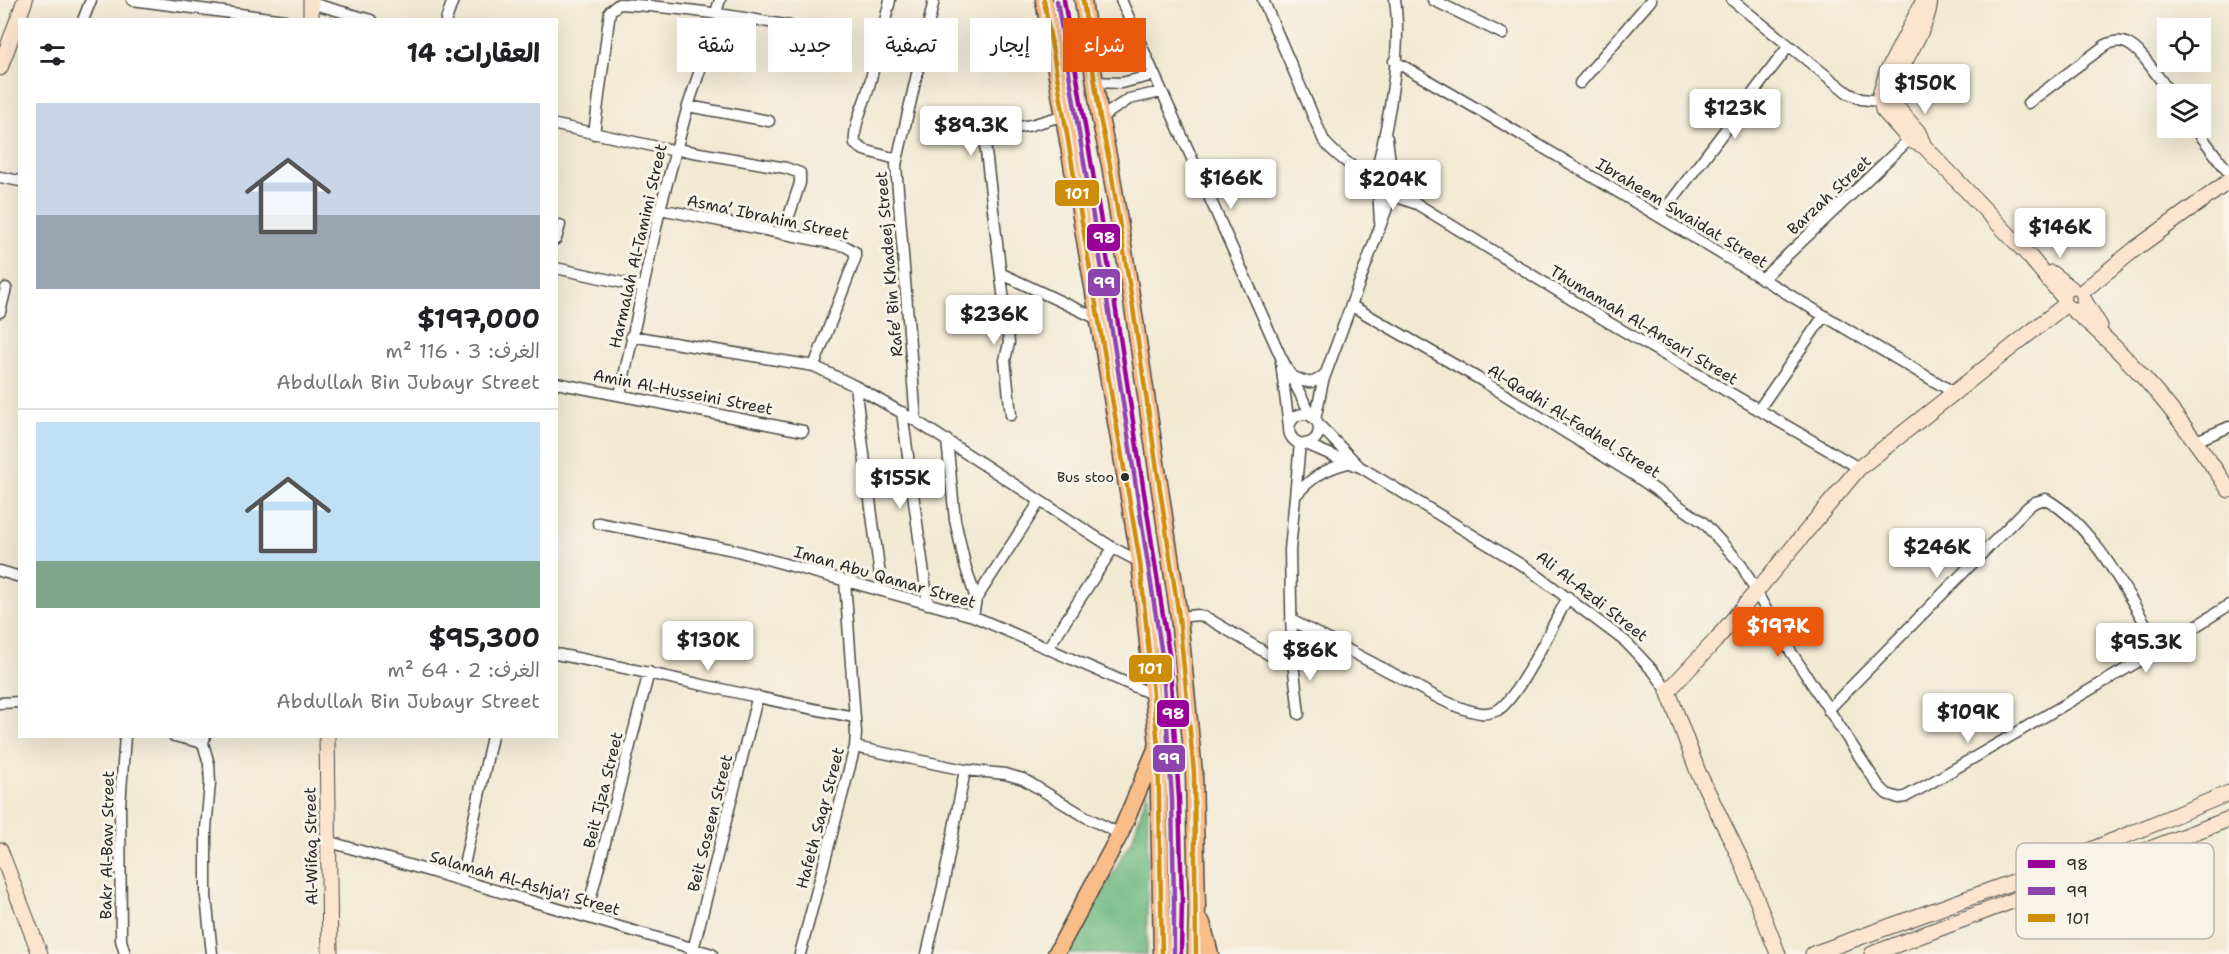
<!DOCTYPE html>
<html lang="ar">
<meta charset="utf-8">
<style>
body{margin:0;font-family:"Shantell Sans","Playpen Sans Arabic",sans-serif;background:#f6f6f6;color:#202124;direction:rtl;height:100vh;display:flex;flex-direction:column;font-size:22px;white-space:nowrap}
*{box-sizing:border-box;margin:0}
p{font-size:20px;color:#757577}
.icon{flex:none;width:33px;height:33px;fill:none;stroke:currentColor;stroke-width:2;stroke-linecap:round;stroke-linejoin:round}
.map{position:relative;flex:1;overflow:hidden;direction:ltr}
.sheet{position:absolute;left:18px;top:18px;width:540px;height:720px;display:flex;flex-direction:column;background:#fff;border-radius:0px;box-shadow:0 6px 24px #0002;direction:rtl}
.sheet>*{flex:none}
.banner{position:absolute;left:576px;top:18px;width:570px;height:54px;direction:rtl;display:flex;gap:12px}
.buttons{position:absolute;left:2157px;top:18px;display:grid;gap:12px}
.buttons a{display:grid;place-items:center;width:54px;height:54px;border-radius:0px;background:#fff;box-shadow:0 6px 24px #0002;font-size:30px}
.price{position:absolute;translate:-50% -51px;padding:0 14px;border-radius:6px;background:#fff;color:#222;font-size:20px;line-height:39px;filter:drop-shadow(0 2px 3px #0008)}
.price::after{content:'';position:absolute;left:50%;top:36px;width:18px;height:14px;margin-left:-9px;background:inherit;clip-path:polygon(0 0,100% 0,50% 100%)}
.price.active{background:#ea580c;color:#fff}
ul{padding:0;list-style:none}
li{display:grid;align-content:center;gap:12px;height:318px;padding:0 18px}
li+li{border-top:2px solid #e0e0e0}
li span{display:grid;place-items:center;height:186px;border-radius:0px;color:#555}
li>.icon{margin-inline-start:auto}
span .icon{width:108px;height:108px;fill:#fffc;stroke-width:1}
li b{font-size:26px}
h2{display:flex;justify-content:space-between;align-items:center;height:72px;padding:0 18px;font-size:26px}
.chip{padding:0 21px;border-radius:0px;background:#fff;box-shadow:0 6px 24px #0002;font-size:21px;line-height:54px}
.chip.active{background:#ea580c;color:#fff}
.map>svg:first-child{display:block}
.forest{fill:#6db881;stroke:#4c7256;stroke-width:1.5}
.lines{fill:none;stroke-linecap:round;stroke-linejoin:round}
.street-casing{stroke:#494844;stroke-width:13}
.secondary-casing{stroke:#494844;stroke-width:17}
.primary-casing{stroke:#494844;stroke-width:19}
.street{stroke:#fff;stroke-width:10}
.secondary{stroke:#fce5cf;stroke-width:15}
.primary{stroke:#f8bd88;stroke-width:16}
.bus-1-casing{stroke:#f7f3e8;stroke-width:9}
.bus-2-casing{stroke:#f7f3e8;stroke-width:9}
.bus-3-casing{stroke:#f7f3e8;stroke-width:9}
.bus-1{stroke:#909;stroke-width:4.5}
.bus-2{stroke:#8e44ad;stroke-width:4.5}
.bus-3{stroke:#ce8d09;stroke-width:4.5}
.bus-dot{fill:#2b2b2b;stroke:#f7f3e8;stroke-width:2}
.labels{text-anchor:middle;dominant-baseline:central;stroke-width:6;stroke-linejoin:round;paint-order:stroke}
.bus-label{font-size:14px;fill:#2b2b2b;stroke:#f7f3e8;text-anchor:end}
.street-label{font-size:16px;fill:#2b2b2b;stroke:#f7f3e8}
.key{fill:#f7f3e8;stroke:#bab7af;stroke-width:1.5}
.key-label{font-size:16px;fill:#2b2b2b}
.line-badge{stroke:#f7f3e8;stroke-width:2}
.badge-label{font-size:16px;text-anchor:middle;font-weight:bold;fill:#fff}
</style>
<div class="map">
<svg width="2229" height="954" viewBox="0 0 2229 954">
<rect width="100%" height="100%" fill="#f7f3e8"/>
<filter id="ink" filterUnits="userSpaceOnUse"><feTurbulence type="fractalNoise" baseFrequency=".0167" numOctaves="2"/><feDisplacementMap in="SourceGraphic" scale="12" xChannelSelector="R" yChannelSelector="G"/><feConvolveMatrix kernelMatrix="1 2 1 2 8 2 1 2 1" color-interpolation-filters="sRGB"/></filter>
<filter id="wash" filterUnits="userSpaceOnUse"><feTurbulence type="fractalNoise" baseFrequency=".008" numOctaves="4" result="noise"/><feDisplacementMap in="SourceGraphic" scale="24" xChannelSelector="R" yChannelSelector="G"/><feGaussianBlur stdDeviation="1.35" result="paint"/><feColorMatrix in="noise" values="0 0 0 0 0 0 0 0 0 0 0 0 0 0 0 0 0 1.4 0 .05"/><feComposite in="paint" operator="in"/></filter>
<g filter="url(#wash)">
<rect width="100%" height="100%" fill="#f2e9d3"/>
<path class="forest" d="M1148,789L1147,954H1068L1133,837Z"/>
</g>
<g filter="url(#ink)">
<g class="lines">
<g class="street-casing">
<path id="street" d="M132,0L285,20
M890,0C883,30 876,60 868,90C863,107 853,126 855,144L864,150L896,159
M1121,0L1280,355L1312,417
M1263,0L1324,141C1334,155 1357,169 1371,181
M1433,0L1503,34
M1732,0L1848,93L1861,99L1887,102
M311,3L371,20
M716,12L720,0
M83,20L91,0
M446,20L453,0
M1394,61C1583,168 1766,283 1953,392
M1094,82L1121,83L1154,75
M1580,83L1651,0
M2028,103L2107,44C2114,42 2119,40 2126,43C2142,49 2160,81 2171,94
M688,106L769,121
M1100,118L1129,99L1161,92
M556,125L676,151
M2195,128L2229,173
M594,134L610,11L619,4C678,7 732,15 790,26
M1387,138L1391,170
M676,149L786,168L800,173V183L783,234
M1371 178a12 12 0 1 1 24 0a12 12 0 1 1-24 0Z
M1377,168C1389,121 1402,48 1395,0
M0,177L20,181
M1394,182L1414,202
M1378,189L1380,222
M1388,189L1400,198L1417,204L1608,322L1859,468
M660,209L845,246L855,252V259L814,366
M1660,216L1788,47
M556,239L560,225
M556,268L642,287
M1002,274L1098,319
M1762,279L1913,136
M1352,306L1481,380L1634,475L1704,523L1741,564L1780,635L1878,785L1887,794L1899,798L1905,797L1927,785L2160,649L2229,605
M0,312L6,288
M631,336L814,366L855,386L916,421L1113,548L1140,562
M1281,362L1289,427
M1290,375C1306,383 1312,387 1326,373
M556,383L803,431
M855,386L882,591
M620,395L660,209L688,106L719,13
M1759,409L1823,317
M902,412L928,604
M1289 429a15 15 0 1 1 30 0a15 15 0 1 1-30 0Z
M1011,415L1005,360L1009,343L985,143L993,132L1031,125L1065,115
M1315,420L1323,381L1388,205L1387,189
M916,421L896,165L934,0
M1318,424L1359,466
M947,440L955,520L965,565L976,599
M2196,441L2229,427
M1306,444L1362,468L1530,570L1626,642L1654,672L1668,691
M1296,495C1312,477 1325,469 1348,463
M598,523L734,550L973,616L1154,695
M0,571L20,577
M973,616L976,599L1040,501
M1179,617L1198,615L1209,619L1278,660L1283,661L1292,654
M1291,620C1329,640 1367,660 1405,680C1428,692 1454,709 1481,713C1487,714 1493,712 1498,710C1518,698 1555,621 1568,597
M1048,648L1113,548
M556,654C656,673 754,698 854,717
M0,703L20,702
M1828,710L2028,507L2035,502L2046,499C2097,528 2130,600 2160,649
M1299,714L1292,654L1290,550L1300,443
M174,736L203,743
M205,736L203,743L209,764L210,783L206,829V896L212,954
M855,747L965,770L1005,774L1023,779L1086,817L1120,834
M330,842L712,954
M461,879L492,736
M586,916L649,672
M125,954L121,940L120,805L125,736
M692,954L757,699
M800,954L855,747L856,733L845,581
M927,954L943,886L965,770"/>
</g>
<g class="secondary-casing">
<path id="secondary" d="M1930,0C1927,37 1893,65 1893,103L1918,132L1924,146L2030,257L2063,297
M311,20V0
M0,68L25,0
M1924,146L1910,140L1883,110L1880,95L1887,72L1922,4L1926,0
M2051,273L2071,288
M2082,292L2135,249L2229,181
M2084,300L2100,326
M2072,309C2136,361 2184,422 2229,490
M327,736L330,954
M0,850L40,954
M1778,954L1742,862L1698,772L1668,691L1715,641L1859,468L2065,305
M1813,954L2013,882L2229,793
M1872,954L2229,819"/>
</g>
<g class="primary-casing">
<path id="primary" d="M1044,0L1140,562L1158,746L1162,954
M1083,0L1100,118L1110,165L1132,301L1179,617L1194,773L1197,907L1196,954
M1202,923L1210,954
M1056,954L1120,834L1156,749"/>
</g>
<use href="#street" class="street"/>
<use href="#secondary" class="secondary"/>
<use href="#primary" class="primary"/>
<g class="bus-1-casing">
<path id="bus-1" d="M1064,0L1116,311L1169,654L1179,798L1182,901L1181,954"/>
</g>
<g class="bus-2-casing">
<path id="bus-2" d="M1057,1L1109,312L1162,655L1172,798L1174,901V954"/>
</g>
<g class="bus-3-casing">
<path id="bus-3" d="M1044,0L1140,562L1158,746L1162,954
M1083,0L1100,118L1110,165L1132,301L1179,617L1194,773L1196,954"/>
</g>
<use href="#bus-1" class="bus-1"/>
<use href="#bus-2" class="bus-2"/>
<use href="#bus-3" class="bus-3"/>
</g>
</g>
<circle class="bus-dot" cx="1125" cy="477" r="5"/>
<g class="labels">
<g class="bus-label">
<text x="1114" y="477">Bus stoo</text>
</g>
<g class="street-label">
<text transform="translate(1829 195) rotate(-43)">Barzah Street</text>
<text transform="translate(1682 213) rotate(31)">Ibraheem Swaidat Street</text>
<text transform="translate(768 217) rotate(12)">Asma’ Ibrahim Street</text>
<text transform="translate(638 246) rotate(-77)">Harmalah Al-Tamimi Street</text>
<text transform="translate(889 264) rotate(-95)">Rafe’ Bin Khadeej Street</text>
<text transform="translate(1644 325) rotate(31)">Thumamah Al-Ansari Street</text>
<text transform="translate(683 392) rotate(11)">Amin Al-Husseini Street</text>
<text transform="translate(1574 421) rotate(32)">Al-Qadhi Al-Fadhel Street</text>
<text transform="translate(885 577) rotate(16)">Iman Abu Qamar Street</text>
<text transform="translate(1592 596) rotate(38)">Ali Al-Azdi Street</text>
<text transform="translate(603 790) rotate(-76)">Beit Ijza Street</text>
<text transform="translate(820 818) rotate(-75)">Hafeth Saqr Street</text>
<text transform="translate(710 823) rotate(-76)">Beit Soseen Street</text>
<text transform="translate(107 845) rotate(-89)">Bakr Al-Baw Street</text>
<text transform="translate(311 846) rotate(-91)">Al-Wifaq Street</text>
<text transform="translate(525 883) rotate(16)">Salamah Al-Ashja'i Street</text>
</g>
</g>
<rect x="2016" y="843" width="198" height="96" rx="9" class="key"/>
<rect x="2028" y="860" width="27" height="8" fill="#909"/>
<rect x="2028" y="887" width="27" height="8" fill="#8e44ad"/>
<rect x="2028" y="914" width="27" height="8" fill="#ce8d09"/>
<g class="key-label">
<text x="2066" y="870">98</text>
<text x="2066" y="897">99</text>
<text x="2066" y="924">101</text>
</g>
<g class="line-badge">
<rect x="1054" y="179" width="46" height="28" rx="6" fill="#ce8d09"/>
<rect x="1086" y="223" width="35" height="29" rx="6" fill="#909"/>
<rect x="1087" y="268" width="34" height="29" rx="6" fill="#8e44ad"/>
<rect x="1128" y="654" width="45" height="29" rx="6" fill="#ce8d09"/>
<rect x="1156" y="699" width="34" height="29" rx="6" fill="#909"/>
<rect x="1152" y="744" width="34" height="29" rx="6" fill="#8e44ad"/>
</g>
<g class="badge-label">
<text x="1077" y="199">101</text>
<text x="1104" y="243">98</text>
<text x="1104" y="288">99</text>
<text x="1150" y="674">101</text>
<text x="1173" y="719">98</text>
<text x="1169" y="764">99</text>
</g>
</svg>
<div class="buttons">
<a><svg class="icon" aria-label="locate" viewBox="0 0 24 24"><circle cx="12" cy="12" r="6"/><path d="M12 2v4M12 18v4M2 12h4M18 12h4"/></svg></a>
<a><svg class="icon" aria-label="layers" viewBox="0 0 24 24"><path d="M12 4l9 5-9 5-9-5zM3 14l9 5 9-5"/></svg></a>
</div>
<b class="price" style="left:1925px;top:115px">$150K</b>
<b class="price" style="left:1735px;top:140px">$123K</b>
<b class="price" style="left:971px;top:157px">$89.3K</b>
<b class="price" style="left:1231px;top:210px">$166K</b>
<b class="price" style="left:1393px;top:211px">$204K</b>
<b class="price" style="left:2060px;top:259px">$146K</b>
<b class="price" style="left:994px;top:346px">$236K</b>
<b class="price" style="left:900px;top:510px">$155K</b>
<b class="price" style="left:1937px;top:579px">$246K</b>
<b class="price active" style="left:1778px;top:658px">$197K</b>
<b class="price" style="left:708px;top:672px">$130K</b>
<b class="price" style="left:2146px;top:674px">$95.3K</b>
<b class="price" style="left:1310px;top:682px">$86K</b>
<b class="price" style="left:1968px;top:744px">$109K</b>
<div class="banner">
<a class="chip active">شراء</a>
<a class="chip">إيجار</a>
<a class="chip">تصفية</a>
<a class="chip">جديد</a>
<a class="chip">شقة</a>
</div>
<section class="sheet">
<h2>العقارات: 14<svg class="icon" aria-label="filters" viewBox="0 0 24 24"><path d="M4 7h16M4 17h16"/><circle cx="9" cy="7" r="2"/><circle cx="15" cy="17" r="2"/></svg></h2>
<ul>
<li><span style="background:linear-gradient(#c9d6e8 60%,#9aa5b1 0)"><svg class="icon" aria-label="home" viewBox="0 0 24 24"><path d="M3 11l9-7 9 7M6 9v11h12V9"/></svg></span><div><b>$197,000</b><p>الغرف: 3 · 116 m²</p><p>Abdullah Bin Jubayr Street</p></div></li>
<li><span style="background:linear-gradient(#bfe0f5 75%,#7fa58c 0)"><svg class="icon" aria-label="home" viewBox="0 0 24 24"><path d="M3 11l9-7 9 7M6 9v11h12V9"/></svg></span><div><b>$95,300</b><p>الغرف: 2 · 64 m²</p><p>Abdullah Bin Jubayr Street</p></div></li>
</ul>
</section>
</div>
